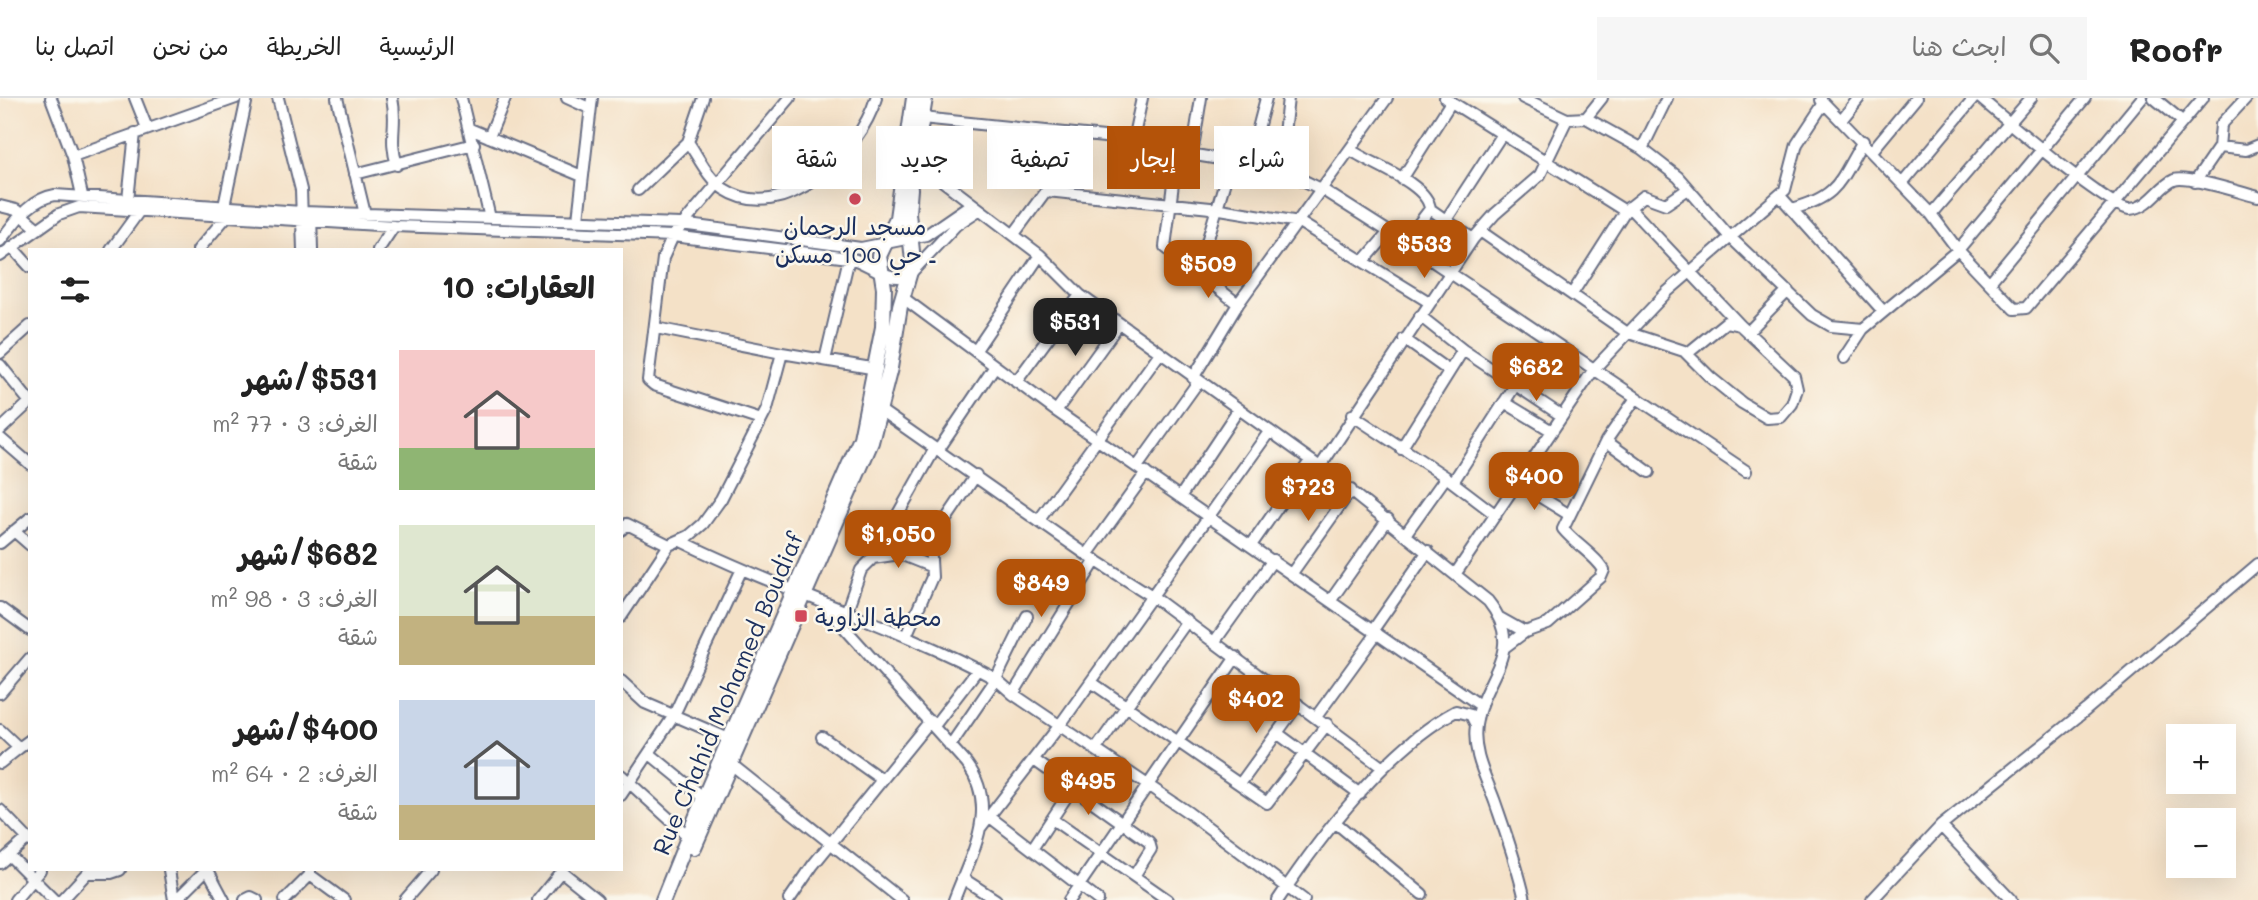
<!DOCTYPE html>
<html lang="ar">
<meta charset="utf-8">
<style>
body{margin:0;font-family:Mali,"Playpen Sans Arabic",sans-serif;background:#f6f6f6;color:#222;direction:rtl;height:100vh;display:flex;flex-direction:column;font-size:26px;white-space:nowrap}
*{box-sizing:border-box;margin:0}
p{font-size:23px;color:#767676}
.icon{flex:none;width:38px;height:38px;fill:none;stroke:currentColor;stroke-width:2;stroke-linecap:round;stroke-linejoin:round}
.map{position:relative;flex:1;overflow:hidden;direction:ltr}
.side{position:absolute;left:28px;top:150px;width:595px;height:623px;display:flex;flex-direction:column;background:#fff;border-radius:0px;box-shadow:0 7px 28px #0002;direction:rtl}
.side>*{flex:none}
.banner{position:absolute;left:644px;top:28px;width:665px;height:63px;direction:rtl;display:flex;gap:14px}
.tools{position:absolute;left:2166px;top:626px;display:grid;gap:14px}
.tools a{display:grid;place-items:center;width:70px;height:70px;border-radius:0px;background:#fff;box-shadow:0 7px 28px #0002;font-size:35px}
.price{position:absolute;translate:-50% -60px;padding:0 16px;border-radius:14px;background:#b45309;color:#fff;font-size:23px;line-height:46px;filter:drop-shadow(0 2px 4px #0008)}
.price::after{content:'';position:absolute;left:50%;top:42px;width:21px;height:16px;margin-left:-10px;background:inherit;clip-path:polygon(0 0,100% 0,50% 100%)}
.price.selected{background:#222;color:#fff}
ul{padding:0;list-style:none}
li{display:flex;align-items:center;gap:21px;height:175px;padding:0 28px}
li span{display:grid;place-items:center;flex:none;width:196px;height:140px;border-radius:0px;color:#555}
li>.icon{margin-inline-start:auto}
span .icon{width:84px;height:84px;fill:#fffc;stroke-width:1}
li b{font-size:30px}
h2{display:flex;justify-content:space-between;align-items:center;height:84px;padding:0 28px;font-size:30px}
.pill{padding:0 24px;border-radius:0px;background:#fff;box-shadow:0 7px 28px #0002;font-size:24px;line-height:63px}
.pill.selected{background:#b45309;color:#fff}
header{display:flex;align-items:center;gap:42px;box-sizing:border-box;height:98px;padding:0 35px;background:#fff;border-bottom:2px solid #e0e0e0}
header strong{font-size:33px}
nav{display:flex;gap:38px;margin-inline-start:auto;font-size:24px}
.search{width:490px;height:63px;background:#f6f6f6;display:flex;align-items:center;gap:18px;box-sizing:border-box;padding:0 24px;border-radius:0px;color:#767676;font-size:26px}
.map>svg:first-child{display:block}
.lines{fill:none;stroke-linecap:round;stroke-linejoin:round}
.minor-casing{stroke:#676d83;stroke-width:14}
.major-casing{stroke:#676d83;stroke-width:18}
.minor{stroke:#fff;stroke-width:10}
.major{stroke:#fff;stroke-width:14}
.poi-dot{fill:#d1495b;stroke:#fbf7ec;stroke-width:2.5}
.labels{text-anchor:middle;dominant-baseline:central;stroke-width:5;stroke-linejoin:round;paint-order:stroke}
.poi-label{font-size:24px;fill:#1b2f5e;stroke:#fbf7ec}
.street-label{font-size:24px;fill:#1b2f5e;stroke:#fbf7ec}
</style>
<header>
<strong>Roofr</strong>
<div class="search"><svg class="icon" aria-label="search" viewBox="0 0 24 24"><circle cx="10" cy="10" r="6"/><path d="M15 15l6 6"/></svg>ابحث هنا</div>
<nav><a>الرئيسية</a><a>الخريطة</a><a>من نحن</a><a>اتصل بنا</a></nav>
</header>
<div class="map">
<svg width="2258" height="802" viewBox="0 0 2258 802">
<rect width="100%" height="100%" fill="#fbf7ec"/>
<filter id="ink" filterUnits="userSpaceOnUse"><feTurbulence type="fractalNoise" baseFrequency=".0143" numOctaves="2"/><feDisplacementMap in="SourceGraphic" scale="14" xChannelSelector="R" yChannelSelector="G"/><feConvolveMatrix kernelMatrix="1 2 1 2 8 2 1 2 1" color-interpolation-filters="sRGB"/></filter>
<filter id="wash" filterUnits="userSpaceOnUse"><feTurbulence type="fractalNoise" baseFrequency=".00686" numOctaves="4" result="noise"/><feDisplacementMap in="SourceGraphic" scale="28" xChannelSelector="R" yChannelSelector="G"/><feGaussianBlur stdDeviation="1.57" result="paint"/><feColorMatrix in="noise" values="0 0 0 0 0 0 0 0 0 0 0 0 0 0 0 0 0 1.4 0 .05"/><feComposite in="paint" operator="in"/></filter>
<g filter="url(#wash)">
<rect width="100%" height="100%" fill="#f4e1c7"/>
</g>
<g filter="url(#ink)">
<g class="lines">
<g class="minor-casing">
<path id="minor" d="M51,0L73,58
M135,0L147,30
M278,0L301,92L303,152
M337,0L365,116
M392,0C398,27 388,38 397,67
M461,0L490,120
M567,0L589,10
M703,0L688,44C698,58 708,81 724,91C784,130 860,54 876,0
M1445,0L1625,113
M1523,0L1567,21L1586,20L1642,51L1678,79L1729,138L1812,217L1831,228L1863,231
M1980,0C2001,18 2111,112 2130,111C2151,109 2158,89 2174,82C2187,77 2242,95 2258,99
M2085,0L1958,152L2014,211L2026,210L2203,0
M2154,0L2182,23
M1821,2L1931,116L1958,152L1863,231L1844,260
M922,20L1133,42L1177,54L1280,71L1323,92L1389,134L1746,373
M1586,20L1602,0
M1842,21L1859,0
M470,31L582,78
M489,39L505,0
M1133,42L1142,0
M2219,49L2246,52L2258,47
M1642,51L1667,0
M1351,52C1368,65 1428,85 1430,111L1473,141
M1872,53L1916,0
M1177,54L1165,149L1238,206
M1192,56L1201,0
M915,62L1040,157L1080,197L1320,369L1488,503C1528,553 1482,579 1476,627C1472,655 1486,679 1495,704C1506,736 1518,769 1525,802
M1249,65L1266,0
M1280,71L1288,0
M355,76L474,46
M1402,81L1451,4
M2195,84L2219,49L2221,27L2246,0
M1902,86L1974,0
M638,92L688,44
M1047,93L1220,111L1299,124L1429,204
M82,97L73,58L236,0
M1780,98L1883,213
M128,102L135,35
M0,108L16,112L38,131
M224,108L247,0
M1792,111C1840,98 1839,83 1863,43
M311,116L312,152
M1931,116L2031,0
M578,121L592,0
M1446,122L1502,36
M1480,133L1626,234L1684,253L1711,280L1742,305L1767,320L1781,319L1792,306L1797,291L1794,278L1740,227L1629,109
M1014,136L1053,83L1071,38
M0,143C15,124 30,101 55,97L302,114L681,126L861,150L926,137L971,106
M1404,145L1430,111
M12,149L30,169
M111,152L140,112
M198,152L227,118
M378,152L394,128
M0,158L59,116L79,109L394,128L673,138L849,160C870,164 889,187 910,176L956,127L979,112
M1364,163L1389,134
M1198,174L1231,63
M1990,184L2142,0
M1572,196L1625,113L1644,98L1666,106L1688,91
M902,199L1056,313L1481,608
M1420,218L1463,252L1562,318
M656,230L782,255
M1749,233L1788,193
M1404,241L1449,273
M976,252L1040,157
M0,255L30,228
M1688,255L1726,224L1740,227
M825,262L849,160
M0,267L30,304
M1193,280L1238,206L1387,0
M1016,284L1080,197
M1504,304L1552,333
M880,312L1087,457L1152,498L1383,670
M1056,313L1119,226
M1352,317L1446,379L1496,417
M761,322L654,287L648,282L663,160L673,138L790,0
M0,332L30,304
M0,340L30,366
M1606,343L1649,374
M1401,351L1463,252
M1137,369L1198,284
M1320,369L1473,141L1495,116L1540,77L1567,21
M1453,384L1516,286
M1518,385L1568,416
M1180,399L1238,312
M1039,422L1160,255
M621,432L627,426L669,447L689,438L703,426L721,401L767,311L782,255L877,271
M14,433L30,447
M1406,435L1446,379
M681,443C784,494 895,527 996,581L1013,596L1189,715L1304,802
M0,445L30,420
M1252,446L1310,363
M1087,457L1146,375
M873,460L900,456L930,468
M1292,475L1351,392
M1456,475L1594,271L1667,194L1785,92L1797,46L1824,5
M1331,502L1388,421
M823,506L967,666C1000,711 971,756 954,802
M0,510L30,532
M847,512L861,472L873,460L933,354L939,351L995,268
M621,519L669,447
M1500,520L1525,534
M1373,532L1428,453
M906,538L932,479L930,445L976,377
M1215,543L1273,462
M1505,549L1525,534L1548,526L1601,479L1604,472C1594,456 1575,446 1563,431L1606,343L1636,300
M621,583L645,605L729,641
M1091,584L1267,705L1327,626
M0,595L30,560
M1013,596L1096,462
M1316,619L1377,535
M934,628L978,571
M0,632L19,650L30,642
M1277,635L1360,696
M822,639L881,681
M950,648L996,581L1027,518
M1096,651L1187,523
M650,656L704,700
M1034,662L1149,744L1151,751L1134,778
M0,665L19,650
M731,666L902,802
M621,677L688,738
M1240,686L1298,606
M621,697L673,619L741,473
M0,712L30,743
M990,719L1098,802
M1052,721L1168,802
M1336,725L1422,796
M1941,728L2011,802
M981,729L1060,627L1269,334
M1032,751L1073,689
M9,757L54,802
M0,765L27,741
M169,772L174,802
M208,772L224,802
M561,773L597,802
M310,777L344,802
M962,780L996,802
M15,802L40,772
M62,802L87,775H111L120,772
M176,802L206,772
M245,802L251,799L257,802
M285,802L310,777V772
M405,802L431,772
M538,802L562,772
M789,802L813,767L930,623
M1069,802L1236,559
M1278,802C1320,739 1388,649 1456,613L1471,617L1476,627
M1872,802L1941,728L2086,612L2258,466"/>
</g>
<g class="major-casing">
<path id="major" d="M914,68L925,0
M694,749L871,344L890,270L900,208L913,163L908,115L910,91
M663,802L704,700L861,340L883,229L884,190L879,158L897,120L914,0"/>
</g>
<use href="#minor" class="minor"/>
<use href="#major" class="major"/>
</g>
</g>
<g class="poi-dot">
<circle cx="855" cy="101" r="7"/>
<rect x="794" y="511" width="14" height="14" rx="3.5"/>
</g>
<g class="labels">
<g class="poi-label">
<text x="855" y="127">مسجد الرحمان<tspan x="855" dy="28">ـ حي 100 مسكن</tspan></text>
<text x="815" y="518" text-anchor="start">محطة الزاوية</text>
</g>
<g class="street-label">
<text transform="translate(727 595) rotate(-67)">Rue Chahid Mohamed Boudiaf</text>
</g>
</g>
</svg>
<div class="tools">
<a>+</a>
<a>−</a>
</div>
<b class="price" style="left:1424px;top:182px">$533</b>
<b class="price" style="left:1208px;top:202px">$509</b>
<b class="price selected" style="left:1075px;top:260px">$531</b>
<b class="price" style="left:1536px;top:305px">$682</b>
<b class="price" style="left:1534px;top:414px">$400</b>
<b class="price" style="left:1308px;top:425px">$723</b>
<b class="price" style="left:898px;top:472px">$1,050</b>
<b class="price" style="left:1041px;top:521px">$849</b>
<b class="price" style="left:1256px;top:637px">$402</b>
<b class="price" style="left:1088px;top:719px">$495</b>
<div class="banner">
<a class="pill">شراء</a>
<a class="pill selected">إيجار</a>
<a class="pill">تصفية</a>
<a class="pill">جديد</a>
<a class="pill">شقة</a>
</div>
<section class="side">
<h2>العقارات: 10<svg class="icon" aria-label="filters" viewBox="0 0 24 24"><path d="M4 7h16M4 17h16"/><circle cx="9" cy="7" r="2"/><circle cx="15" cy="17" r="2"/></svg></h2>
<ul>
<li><span style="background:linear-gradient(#f6c9c9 70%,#8fb573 0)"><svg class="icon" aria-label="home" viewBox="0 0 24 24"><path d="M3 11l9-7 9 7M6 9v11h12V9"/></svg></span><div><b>$531/شهر</b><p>الغرف: 3 · 77 m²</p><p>شقة</p></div></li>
<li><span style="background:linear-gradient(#dfe7d0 65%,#c2b280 0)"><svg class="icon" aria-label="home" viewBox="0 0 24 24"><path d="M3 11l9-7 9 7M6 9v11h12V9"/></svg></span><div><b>$682/شهر</b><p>الغرف: 3 · 98 m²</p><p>شقة</p></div></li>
<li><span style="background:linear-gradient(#c9d6e8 75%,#c2b280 0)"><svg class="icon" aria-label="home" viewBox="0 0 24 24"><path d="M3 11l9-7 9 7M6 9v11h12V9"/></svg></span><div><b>$400/شهر</b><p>الغرف: 2 · 64 m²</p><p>شقة</p></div></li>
</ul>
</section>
</div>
